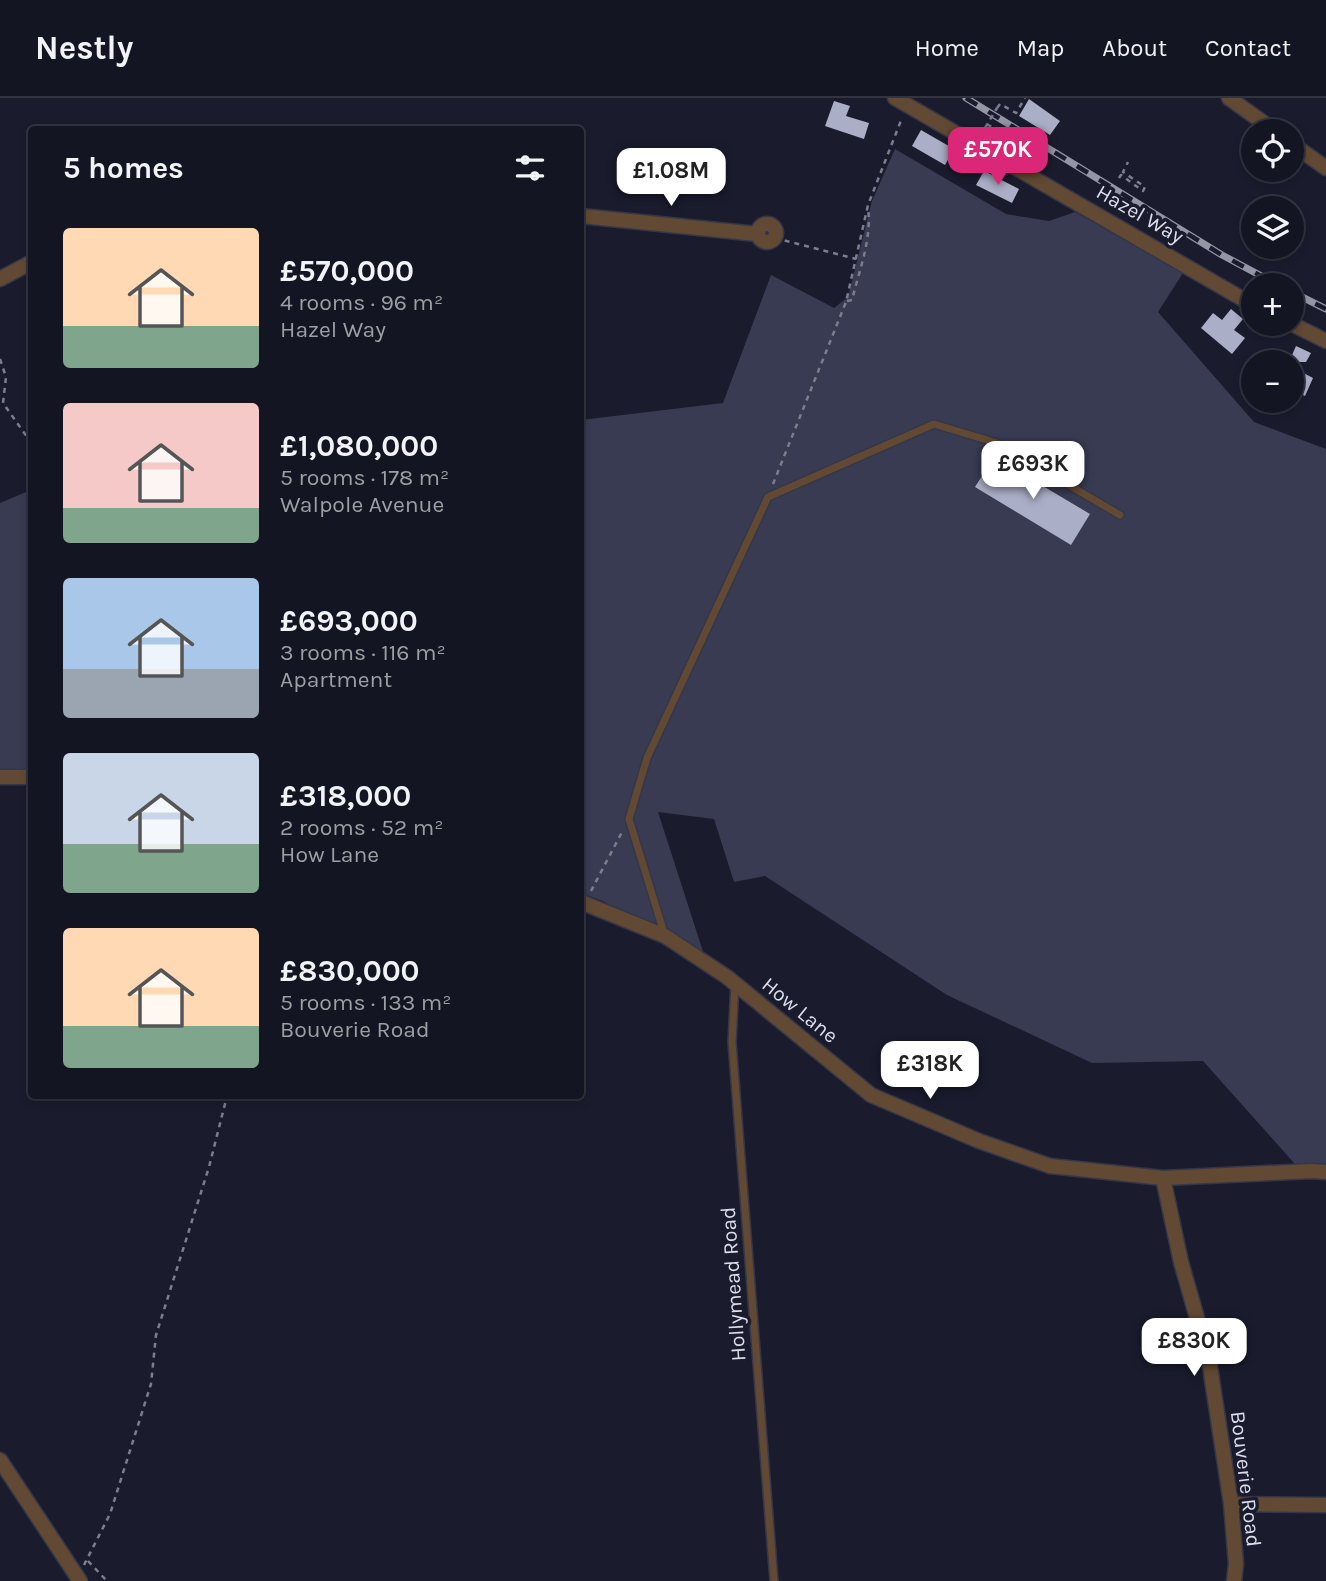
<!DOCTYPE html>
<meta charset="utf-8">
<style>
body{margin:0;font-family:Karla,sans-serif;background:#21222f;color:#f1f3f6;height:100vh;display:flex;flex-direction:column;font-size:26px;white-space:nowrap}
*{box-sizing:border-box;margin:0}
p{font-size:23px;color:#9d9fa5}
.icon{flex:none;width:38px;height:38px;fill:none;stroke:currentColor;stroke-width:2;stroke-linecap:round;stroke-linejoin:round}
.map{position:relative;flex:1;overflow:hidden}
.drawer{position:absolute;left:28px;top:28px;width:556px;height:973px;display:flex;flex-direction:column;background:#141522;border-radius:7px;box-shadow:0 4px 10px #0003,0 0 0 2px #333440}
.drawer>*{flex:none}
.fabs{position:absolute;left:1241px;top:21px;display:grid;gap:14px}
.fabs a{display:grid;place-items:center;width:63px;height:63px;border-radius:50%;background:#141522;box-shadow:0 4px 10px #0003,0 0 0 2px #333440;font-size:35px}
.price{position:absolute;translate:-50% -60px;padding:0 16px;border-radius:14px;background:#fff;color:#222;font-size:23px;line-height:46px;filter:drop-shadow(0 2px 4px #0008)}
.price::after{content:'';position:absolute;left:50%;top:42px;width:21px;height:16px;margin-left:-10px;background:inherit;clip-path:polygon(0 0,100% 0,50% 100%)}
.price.active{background:#db2777;color:#fff}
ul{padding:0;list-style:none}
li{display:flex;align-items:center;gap:21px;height:175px;padding:0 35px}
li span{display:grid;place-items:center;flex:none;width:196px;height:140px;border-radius:7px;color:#555}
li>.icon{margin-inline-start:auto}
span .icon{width:84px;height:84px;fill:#fffc;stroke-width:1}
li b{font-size:30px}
h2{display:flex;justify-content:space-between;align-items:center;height:84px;padding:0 35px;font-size:30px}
header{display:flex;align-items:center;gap:42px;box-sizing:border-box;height:98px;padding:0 35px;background:#141522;border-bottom:2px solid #333440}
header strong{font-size:33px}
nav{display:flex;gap:38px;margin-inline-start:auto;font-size:24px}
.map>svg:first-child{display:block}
.green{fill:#383b52}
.building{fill:#aaaec6}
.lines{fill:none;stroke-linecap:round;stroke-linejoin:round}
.service-casing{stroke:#353748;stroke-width:10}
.minor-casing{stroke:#353748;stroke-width:17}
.path{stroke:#7c7e8d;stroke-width:2.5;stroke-dasharray:5 5;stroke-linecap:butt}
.service{stroke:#624933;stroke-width:7}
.minor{stroke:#624933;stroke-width:14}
.rail-casing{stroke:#9496a5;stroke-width:7}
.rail{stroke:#1a1c2e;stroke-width:4.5;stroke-dasharray:13;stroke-linecap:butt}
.path-bridge{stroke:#7c7e8d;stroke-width:2.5;stroke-dasharray:5 5;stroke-linecap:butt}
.labels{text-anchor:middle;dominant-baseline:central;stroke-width:7;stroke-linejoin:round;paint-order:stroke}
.street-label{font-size:21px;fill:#dcdeeb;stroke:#1a1c2e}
</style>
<header>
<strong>Nestly</strong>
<nav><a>Home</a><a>Map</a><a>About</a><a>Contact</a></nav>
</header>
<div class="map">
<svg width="1326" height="1483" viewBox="0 0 1326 1483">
<rect width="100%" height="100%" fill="#1a1c2e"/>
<path class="green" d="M895,51L1006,116L1049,123L1075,114L1183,175L1158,214L1254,324L1326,351V1073H1312L1294,1065L1203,963L1092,965L947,897L765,778L734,784L714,721L658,714L707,866L603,803L581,795V322L723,305L771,177L834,210L848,199L872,103Z
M31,392V673L0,675V405Z"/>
<path class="building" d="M1029,1L1060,23L1050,37L1019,18Z
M834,3L850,8L846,18L869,25L864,41L825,28Z
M921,32L954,51L945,67L912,48Z
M984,73L1019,91L1012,105L976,87Z
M1231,211L1243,221L1234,232L1245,240L1232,256L1201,230L1213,215L1222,222Z
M1296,248L1311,255L1306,264H1289Z
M1292,269L1313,280L1305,298L1292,292Z
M994,359L1090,416L1071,447L975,389Z"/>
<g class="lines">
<g class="service-casing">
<path id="service" d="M665,838L629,721L647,660L768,399L934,326L997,345L1120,417
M735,886L732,944L774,1483"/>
</g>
<g class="minor-casing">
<path id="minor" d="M895,0L1253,207
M1229,0L1275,33
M1292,46L1326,70
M581,118L757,136
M758 135a9 9 0 1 1 18 0a9 9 0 1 1-18 0Z
M0,181L32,164
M1292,226L1326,243
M0,679H32
M581,804L665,838L727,879L871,997L979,1043L1050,1068L1163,1080L1312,1073L1326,1074
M1163,1080L1181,1164L1209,1262L1231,1406L1236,1466L1234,1483
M0,1362L80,1483
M1231,1406L1326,1407"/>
</g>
<path class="path" d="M997,10L1000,6L1016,15L1025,0
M987,26L1008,40
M1119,80L1121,77L1143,93L1145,89L1123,74L1128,64
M775,140L856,161
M847,203L852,202C859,173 872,141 868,110
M0,261L6,279L3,305L32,346
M773,386L846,204L868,107L902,20
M591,793L622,734
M88,1463L107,1483
M84,1467L110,1416L151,1286L156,1237L209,1069L227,998"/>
<use href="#service" class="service"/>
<use href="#minor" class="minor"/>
<g class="rail-casing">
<path id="rail" d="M966,0L1222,157L1278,187
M1292,194L1326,211"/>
</g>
<use href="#rail" class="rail"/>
<path class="path-bridge" d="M985,30L997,10"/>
</g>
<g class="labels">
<g class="street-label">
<text transform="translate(1140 116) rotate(30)">Hazel Way</text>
<text transform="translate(800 912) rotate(39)">How Lane</text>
<text transform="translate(733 1186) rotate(-94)">Hollymead Road</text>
<text transform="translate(1246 1381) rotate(83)">Bouverie Road</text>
</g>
</g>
</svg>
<div class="fabs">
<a><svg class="icon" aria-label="locate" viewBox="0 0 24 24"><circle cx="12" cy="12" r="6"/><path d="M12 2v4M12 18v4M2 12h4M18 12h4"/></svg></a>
<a><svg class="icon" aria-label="layers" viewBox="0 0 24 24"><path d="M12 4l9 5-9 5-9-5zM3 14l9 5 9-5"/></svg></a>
<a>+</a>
<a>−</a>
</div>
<b class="price active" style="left:998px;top:89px">£570K</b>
<b class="price" style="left:671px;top:110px">£1.08M</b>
<b class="price" style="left:1033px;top:403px">£693K</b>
<b class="price" style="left:930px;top:1003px">£318K</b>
<b class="price" style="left:1194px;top:1280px">£830K</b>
<section class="drawer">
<h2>5 homes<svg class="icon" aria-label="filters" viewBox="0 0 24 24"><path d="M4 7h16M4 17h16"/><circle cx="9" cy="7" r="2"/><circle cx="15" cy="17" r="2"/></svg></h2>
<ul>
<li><span style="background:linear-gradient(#ffd9b3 70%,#7fa58c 0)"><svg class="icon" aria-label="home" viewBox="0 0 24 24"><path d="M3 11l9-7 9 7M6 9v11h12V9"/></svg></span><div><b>£570,000</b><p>4 rooms · 96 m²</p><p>Hazel Way</p></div></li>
<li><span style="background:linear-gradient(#f6c9c9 75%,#7fa58c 0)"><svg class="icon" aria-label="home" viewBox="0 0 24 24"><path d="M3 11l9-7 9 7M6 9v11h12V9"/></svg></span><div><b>£1,080,000</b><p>5 rooms · 178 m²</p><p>Walpole Avenue</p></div></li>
<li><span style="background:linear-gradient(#a9c7e8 65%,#9aa5b1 0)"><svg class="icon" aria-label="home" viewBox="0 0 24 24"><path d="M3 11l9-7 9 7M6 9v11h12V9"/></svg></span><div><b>£693,000</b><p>3 rooms · 116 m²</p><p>Apartment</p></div></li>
<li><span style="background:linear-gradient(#c9d6e8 65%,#7fa58c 0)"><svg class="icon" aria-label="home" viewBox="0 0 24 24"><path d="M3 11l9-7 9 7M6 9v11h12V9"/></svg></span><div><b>£318,000</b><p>2 rooms · 52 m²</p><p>How Lane</p></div></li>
<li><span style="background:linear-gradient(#ffd9b3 70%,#7fa58c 0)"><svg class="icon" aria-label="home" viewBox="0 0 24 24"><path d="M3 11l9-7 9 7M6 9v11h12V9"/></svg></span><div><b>£830,000</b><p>5 rooms · 133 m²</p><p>Bouverie Road</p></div></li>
</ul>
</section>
</div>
